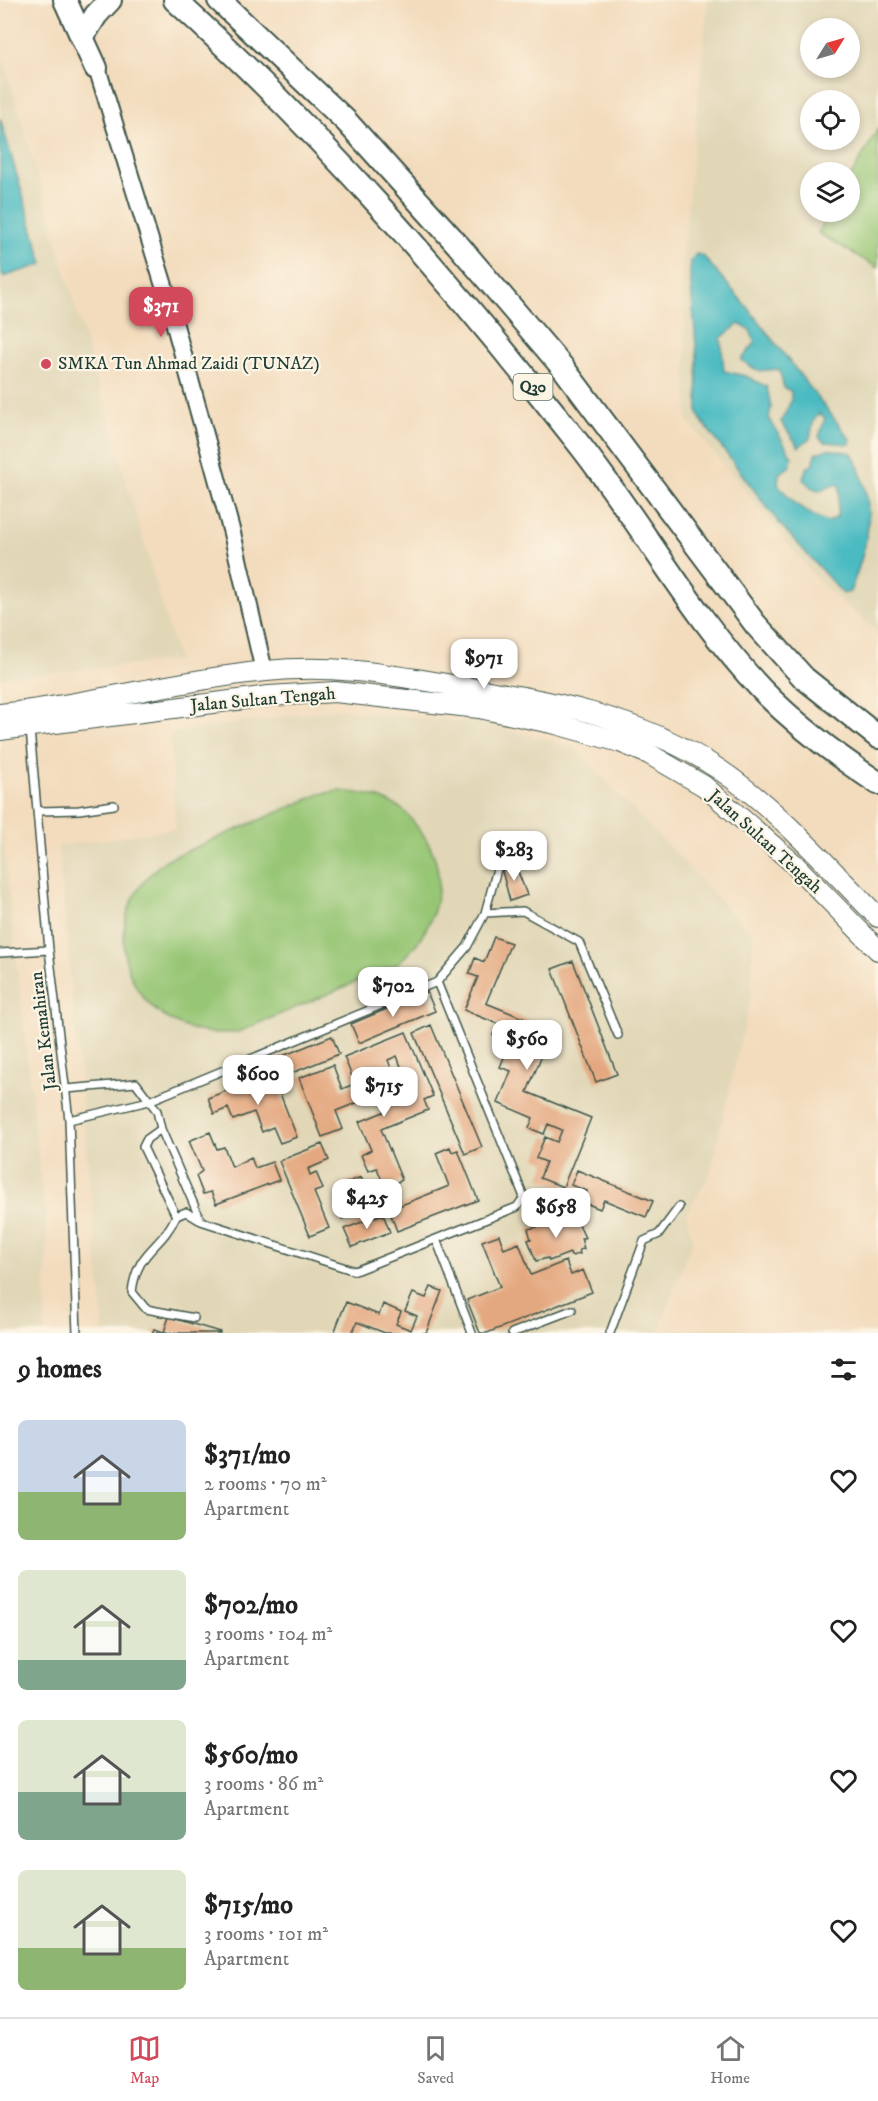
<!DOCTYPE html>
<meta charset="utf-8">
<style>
body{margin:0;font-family:"IM FELL DW Pica",serif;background:#f6f6f6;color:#222;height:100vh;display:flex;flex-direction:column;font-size:22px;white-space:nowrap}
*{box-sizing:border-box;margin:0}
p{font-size:20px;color:#767676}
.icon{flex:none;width:33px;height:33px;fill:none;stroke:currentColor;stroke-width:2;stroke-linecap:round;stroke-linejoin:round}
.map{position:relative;height:1333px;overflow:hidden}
.sheet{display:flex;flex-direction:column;background:#fff;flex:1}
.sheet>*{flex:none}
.needle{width:39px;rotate:53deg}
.fabs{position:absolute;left:800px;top:18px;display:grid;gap:12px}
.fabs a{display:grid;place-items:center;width:60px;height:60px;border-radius:50%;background:#fff;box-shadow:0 3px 9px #0003;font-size:30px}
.price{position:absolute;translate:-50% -51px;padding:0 14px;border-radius:12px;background:#fff;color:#222;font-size:20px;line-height:39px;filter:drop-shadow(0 2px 3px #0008)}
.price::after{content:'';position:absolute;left:50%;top:36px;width:18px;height:14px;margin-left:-9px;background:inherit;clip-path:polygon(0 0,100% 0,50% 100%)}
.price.selected{background:#d1495b;color:#fff}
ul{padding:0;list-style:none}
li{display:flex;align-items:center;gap:18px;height:150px;padding:0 18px}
li span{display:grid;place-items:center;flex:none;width:168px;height:120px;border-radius:9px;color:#555}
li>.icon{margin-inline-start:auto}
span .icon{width:72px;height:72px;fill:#fffc;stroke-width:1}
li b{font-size:26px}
h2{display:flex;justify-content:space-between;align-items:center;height:72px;padding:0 18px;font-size:26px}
.dock{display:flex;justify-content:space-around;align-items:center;height:84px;border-top:2px solid #e0e0e0;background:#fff;font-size:16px;color:#767676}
.dock a{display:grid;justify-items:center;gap:3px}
.dock .selected{color:#d1495b}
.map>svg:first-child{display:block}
.built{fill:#e1d7b7;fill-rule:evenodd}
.green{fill:#97c675;stroke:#5b8254;stroke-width:1.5}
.water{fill:#4cbbc2;stroke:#367c7b;stroke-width:1.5}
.building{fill:#e4a880}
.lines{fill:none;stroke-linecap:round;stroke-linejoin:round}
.service-casing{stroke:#3f5549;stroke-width:10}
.tertiary-casing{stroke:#3f5549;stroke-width:20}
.secondary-casing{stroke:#3f5549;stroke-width:22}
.primary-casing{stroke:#3f5549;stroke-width:26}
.service{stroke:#fff;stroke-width:7}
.tertiary{stroke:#fff;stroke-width:16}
.secondary{stroke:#fff;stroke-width:20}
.primary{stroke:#fff;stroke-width:22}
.poi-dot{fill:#d1495b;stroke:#fcf5e5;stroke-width:2}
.labels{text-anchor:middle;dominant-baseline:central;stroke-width:4.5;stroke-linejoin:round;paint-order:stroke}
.shield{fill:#fcf5e5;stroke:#617469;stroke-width:1.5}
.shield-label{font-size:16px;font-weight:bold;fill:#1f3d34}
.poi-label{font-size:18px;fill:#1f3d34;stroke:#fcf5e5;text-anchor:start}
.street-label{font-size:18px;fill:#1f3d34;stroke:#fcf5e5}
</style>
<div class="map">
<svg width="878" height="1333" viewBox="0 0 878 1333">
<rect width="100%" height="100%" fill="#fcf5e5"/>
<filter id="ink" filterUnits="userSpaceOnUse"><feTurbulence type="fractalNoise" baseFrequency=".0167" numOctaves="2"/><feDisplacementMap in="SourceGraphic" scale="12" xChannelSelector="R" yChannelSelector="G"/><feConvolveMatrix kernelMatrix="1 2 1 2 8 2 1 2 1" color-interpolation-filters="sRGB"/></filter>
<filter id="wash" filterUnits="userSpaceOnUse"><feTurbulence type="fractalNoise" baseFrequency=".008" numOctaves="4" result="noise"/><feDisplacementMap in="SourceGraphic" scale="24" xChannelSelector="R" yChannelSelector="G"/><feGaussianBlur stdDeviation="1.35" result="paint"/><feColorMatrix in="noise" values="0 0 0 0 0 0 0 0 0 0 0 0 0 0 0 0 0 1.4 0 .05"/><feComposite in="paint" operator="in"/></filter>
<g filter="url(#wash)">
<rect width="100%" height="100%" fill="#f3dcbd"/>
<path class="built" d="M708,0H878V632L819,582L688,421L682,262ZM810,28H849V68H810ZM810,100H849V140H810ZM810,172H849V212H810Z
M0,54L6,67L178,660L0,678Z
M337,709L488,724L573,747L753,935L751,997L709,1176L686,1214L693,1239L658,1333H104L58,846L176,829L170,733Z
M0,814L47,1235L45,1333H0Z"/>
<path class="green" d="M878,129V268L818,233L830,212H849V179Z
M338,791C361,792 381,796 400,808C409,814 415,824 421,832C455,877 435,935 394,966L238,1032C133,1047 81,924 166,860L320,794Z"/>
<path class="water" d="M0,118L43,264L3,277L0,267Z
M696,254L703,256L748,308L850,439V444L824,442L819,437L825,418L819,413L814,419L810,438L799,447L781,422L791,401V391L784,388L779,369L758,371L741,360L755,343L750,330L739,324L721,338L724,371L746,376L767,387L771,407L769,418L792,457L790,466L779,474L778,484C791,502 807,515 829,522L837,517L840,485H831L820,491L811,487L803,479L806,469L814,463L815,454L827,449L852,453C878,505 870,539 850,592L843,594L779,523L701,420L698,413L697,357L690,273L691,261Z"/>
<g id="blocks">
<path class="building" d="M514,861L527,895L510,901L502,871Z
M494,937L511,943L486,1003L552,1030L527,1092L591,1118L563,1187L540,1178L546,1162L536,1158L545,1137L557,1142L562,1130L548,1124L544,1134L529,1128L533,1118L498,1103L511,1071L500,1067L509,1046L520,1050L525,1038L509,1031L506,1040L493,1035L498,1024L464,1010L478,977L469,974L475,958L484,962Z
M573,961L617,1074L596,1082L552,969Z
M427,992L435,1011L359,1043L351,1024Z
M431,1025L482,1147L465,1154L414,1033Z
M406,1032L433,1096L424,1100L428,1110L381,1129L402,1180L390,1185L395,1197L342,1219L334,1200L351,1193L346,1183L361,1177L366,1190L383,1183L377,1168L368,1171L361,1155L371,1150L359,1122L386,1111L381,1100L394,1095L398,1105L415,1098L409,1085L400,1088L393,1073L402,1069L397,1056L388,1060L392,1071L369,1080L366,1073L353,1079L344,1057Z
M332,1036L339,1054L282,1077L275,1059Z
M333,1065L342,1089L359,1082L366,1099L336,1111L343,1129L322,1137L299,1078Z
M272,1073L297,1137L280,1143L273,1127L262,1132L254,1112L233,1120L228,1108L214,1114L208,1098Z
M210,1132L217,1149L224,1147L232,1167L251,1157L255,1168L272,1162L279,1180L216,1204L211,1192L203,1194L196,1176L202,1171L189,1141Z
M322,1144L329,1160L308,1169L310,1175L316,1172L323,1189L314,1192L329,1228L310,1236L279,1161Z
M450,1147L452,1152L458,1150L478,1200L397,1231L389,1210L449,1186L436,1153Z
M577,1170L653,1201L646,1217L604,1200L600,1209L583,1202L587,1191L571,1185Z
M383,1214L390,1232L352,1247L344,1229Z
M575,1216L585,1238H581L584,1249L579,1250L580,1254L571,1256L570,1253L549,1261L548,1258L536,1261L528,1240L531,1239L528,1229L537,1227L536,1224Z
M499,1235L504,1249L519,1243L531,1275L566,1261L571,1275L583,1270L592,1292L487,1333H480L467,1300L500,1287L482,1241Z
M431,1287L442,1291L426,1333H385L357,1322L352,1333H334L346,1302L379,1315L383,1304L401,1312L396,1324L411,1330L417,1316L405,1311L413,1293L426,1298Z
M169,1317L220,1332V1333H152L154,1329L164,1332Z"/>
</g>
</g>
<g filter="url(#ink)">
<use href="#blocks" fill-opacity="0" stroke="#3f5549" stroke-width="1.5"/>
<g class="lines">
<g class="service-casing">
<path id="service" d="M30,729L49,950L69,1120L77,1333
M39,811L79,810L114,805
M485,913L500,858
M0,953L49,950
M66,1089L136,1083L157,1111L161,1129L201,1221L355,1271L517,1207L524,1197L437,982
M69,1120L149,1101L437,982L467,947L485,913L523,911L579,942L618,1035
M161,1129L147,1139L143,1147L176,1216
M436,1239L472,1333
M194,1318L146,1309L132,1292C137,1249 161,1250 176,1216L186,1212L199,1220
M512,1333L572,1310
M610,1333L644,1241L659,1234L679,1207"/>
</g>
<g class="tertiary-casing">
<path id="tertiary" d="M94,58L165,289L232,533L264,671"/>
</g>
<g class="secondary-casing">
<path id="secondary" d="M0,714C89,705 176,680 266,671C332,664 387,674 452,685C546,700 639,715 720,770C779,810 828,867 878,917
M0,730L269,696L335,692L479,708L556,724L620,742L649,754L704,786L793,863L878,950"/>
</g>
<g class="primary-casing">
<path id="primary" d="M65,0L96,68
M175,0C324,135 451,282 575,439C640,520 690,614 762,690C796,725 837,756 878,783
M219,0L346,121L458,245L564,369L756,625L804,678L878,737
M86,31L96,15L110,0"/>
</g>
<use href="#service" class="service"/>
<use href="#tertiary" class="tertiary"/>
<use href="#secondary" class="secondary"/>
<use href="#primary" class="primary"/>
</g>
</g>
<circle class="poi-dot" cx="46" cy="364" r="6"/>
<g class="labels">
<rect class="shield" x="513.5" y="374" width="39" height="26" rx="4.5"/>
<g class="shield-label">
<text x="533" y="387">Q30</text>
</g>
<g class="poi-label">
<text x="58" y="364">SMKA Tun Ahmad Zaidi (TUNAZ)</text>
</g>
<g class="street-label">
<text transform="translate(263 700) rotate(-5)">Jalan Sultan Tengah</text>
<text transform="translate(765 842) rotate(42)">Jalan Sultan Tengah</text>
<text transform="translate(44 1031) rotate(-97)">Jalan Kemahiran</text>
</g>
</g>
</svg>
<div class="fabs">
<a><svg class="needle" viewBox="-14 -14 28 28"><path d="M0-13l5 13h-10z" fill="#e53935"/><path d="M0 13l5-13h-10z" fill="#767676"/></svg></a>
<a><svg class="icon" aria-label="locate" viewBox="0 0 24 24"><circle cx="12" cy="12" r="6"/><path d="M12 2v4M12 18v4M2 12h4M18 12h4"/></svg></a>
<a><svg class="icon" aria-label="layers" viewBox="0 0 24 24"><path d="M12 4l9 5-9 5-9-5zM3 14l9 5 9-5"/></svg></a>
</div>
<b class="price selected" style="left:161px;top:338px">$371</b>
<b class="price" style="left:484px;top:690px">$971</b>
<b class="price" style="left:514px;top:882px">$283</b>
<b class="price" style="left:393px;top:1018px">$702</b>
<b class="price" style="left:527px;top:1071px">$560</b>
<b class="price" style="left:258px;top:1106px">$600</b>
<b class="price" style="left:384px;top:1118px">$715</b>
<b class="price" style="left:367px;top:1230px">$425</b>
<b class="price" style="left:556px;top:1239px">$658</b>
</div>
<section class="sheet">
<h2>9 homes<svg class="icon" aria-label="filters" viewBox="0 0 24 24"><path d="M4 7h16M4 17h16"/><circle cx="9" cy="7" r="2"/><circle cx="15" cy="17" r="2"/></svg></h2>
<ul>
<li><span style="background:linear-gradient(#c9d6e8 60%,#8fb573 0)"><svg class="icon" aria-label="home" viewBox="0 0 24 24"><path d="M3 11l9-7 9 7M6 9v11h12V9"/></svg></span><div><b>$371/mo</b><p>2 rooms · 70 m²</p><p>Apartment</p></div><svg class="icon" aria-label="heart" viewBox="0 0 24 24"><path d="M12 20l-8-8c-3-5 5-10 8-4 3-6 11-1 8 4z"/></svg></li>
<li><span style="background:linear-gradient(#dfe7d0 75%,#7fa58c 0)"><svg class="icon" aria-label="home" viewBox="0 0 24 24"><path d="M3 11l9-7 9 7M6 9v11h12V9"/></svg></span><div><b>$702/mo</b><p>3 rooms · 104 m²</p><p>Apartment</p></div><svg class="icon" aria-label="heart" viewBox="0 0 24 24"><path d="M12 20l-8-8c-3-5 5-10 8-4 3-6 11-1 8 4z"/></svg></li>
<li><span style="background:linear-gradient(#dfe7d0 60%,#7fa58c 0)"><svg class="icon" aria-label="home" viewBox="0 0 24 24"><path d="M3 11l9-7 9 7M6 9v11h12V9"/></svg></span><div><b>$560/mo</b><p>3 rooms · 86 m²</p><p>Apartment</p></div><svg class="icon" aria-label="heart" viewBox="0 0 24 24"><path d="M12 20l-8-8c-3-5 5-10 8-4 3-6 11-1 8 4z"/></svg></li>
<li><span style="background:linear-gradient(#dfe7d0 65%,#8fb573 0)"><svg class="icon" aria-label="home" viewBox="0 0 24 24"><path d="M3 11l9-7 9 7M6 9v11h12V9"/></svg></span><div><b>$715/mo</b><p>3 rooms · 101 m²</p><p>Apartment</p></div><svg class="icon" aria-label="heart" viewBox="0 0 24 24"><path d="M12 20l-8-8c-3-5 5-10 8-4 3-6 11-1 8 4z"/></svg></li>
</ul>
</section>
<nav class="dock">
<a class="selected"><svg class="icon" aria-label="map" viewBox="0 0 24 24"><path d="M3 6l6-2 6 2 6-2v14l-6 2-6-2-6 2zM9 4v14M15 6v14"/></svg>Map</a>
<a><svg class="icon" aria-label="saved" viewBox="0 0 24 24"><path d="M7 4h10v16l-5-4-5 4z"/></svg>Saved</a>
<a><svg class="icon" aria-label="home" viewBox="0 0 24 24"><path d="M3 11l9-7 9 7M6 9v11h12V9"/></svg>Home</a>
</nav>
